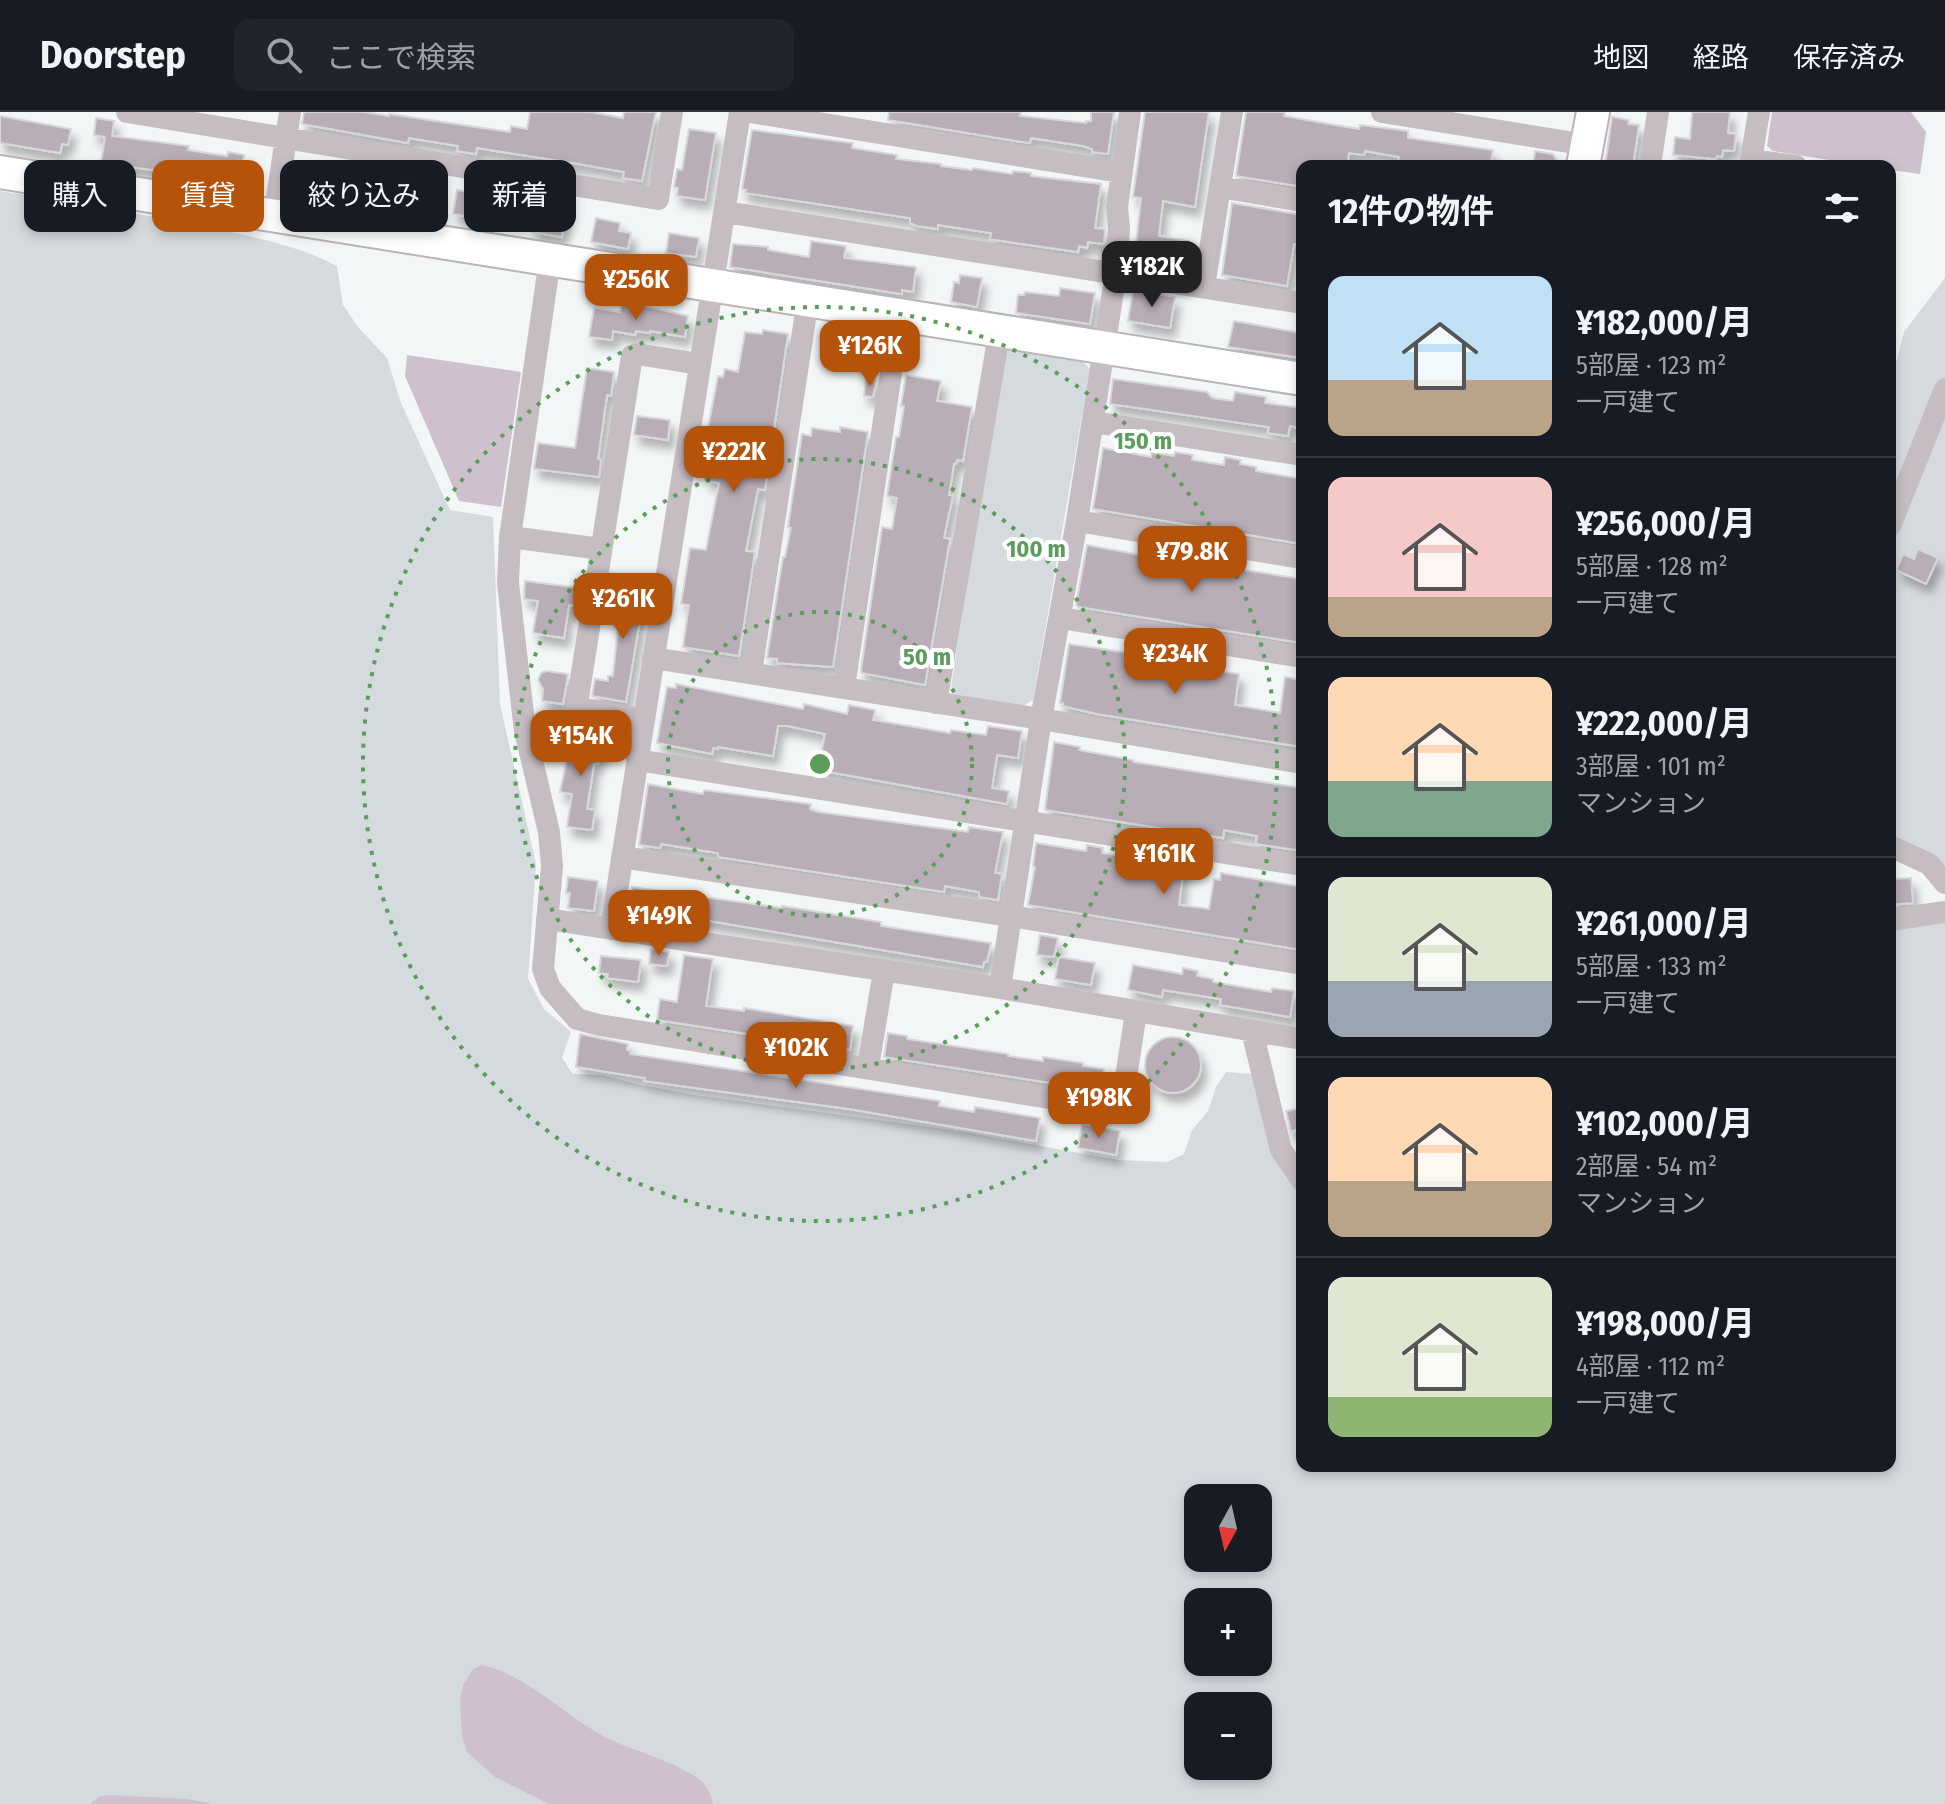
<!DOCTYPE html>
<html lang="ja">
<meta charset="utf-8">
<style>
body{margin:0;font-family:"Fira Sans Condensed","Noto Sans JP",sans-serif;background:#20242c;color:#f1f3f6;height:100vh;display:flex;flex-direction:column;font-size:30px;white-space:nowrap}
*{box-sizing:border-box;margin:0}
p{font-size:26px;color:#9ea1a6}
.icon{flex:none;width:44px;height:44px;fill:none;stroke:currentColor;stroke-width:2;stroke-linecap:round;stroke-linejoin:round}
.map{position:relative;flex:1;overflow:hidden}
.sheet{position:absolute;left:1296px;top:48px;width:600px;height:1312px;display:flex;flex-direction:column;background:#171b24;border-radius:16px;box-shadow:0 4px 12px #0003}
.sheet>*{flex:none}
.top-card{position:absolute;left:24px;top:48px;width:760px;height:72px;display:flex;gap:16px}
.needle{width:52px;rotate:188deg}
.buttons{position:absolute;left:1184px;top:1372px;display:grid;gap:16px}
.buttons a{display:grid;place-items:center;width:88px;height:88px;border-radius:16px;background:#171b24;box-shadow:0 4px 12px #0003;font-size:40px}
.price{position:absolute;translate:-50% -68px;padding:0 18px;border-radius:16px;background:#b45309;color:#fff;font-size:26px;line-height:52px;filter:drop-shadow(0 2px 4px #0008)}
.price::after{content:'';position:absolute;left:50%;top:48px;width:24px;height:18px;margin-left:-12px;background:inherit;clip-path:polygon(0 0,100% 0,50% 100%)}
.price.on{background:#222;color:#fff}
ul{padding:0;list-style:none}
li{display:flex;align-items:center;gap:24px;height:200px;padding:0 32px}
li+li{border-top:2px solid #363941}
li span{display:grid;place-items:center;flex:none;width:224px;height:160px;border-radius:16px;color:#555}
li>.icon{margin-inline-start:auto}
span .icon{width:96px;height:96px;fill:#fffc;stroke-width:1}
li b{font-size:34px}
h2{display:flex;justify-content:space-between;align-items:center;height:96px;padding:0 32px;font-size:34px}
.pill{padding:0 28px;border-radius:16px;background:#171b24;box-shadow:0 4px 12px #0003;font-size:28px;line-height:72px}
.pill.on{background:#b45309;color:#fff}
header{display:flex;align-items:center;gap:48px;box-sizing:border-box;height:112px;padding:0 40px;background:#171b24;border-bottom:2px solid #363941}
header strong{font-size:38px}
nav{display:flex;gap:44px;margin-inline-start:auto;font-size:28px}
.search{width:560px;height:72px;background:#20242c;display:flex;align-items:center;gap:20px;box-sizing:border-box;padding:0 28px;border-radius:16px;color:#9ea1a6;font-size:30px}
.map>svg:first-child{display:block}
.green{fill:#d4dadd;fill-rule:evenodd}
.water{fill:#cec1cd}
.building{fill:#b9adb7;stroke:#d6d8d7;stroke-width:2;filter:url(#shadow)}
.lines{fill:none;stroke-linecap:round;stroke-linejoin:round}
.secondary-casing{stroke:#bcb2b9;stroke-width:36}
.street{stroke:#c6bdc3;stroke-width:22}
.secondary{stroke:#fff;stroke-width:32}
.ring{fill:none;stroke:#5b9d5b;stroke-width:4;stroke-dasharray:4 8}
.centre{fill:#5b9d5b;stroke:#fff;stroke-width:4}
.ring-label{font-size:24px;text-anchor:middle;font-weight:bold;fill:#5b9d5b;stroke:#fff;stroke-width:8;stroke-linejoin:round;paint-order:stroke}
</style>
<header>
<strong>Doorstep</strong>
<div class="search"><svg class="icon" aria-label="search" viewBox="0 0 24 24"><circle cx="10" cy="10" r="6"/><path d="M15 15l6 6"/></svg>ここで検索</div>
<nav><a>地図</a><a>経路</a><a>保存済み</a></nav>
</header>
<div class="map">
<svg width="1945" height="1692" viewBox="0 0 1945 1692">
<defs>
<filter id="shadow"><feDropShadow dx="5" dy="9" stdDeviation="4" flood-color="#0004"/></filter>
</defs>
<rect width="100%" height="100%" fill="#f3f6f6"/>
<path class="green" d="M0,79C65,89 130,100 195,113C244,123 293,131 337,154L343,193L358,215L387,246L401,291L450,398L493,405L500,592L536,752L528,867L544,897L571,920L562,946L573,962L602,963L641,973L695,983L959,1019L1118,1048L1167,1050L1184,1042L1192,1018L1208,999L1216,975L1226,960L1254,962L1302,1062V1354H1890V802L1945,808V1692H0ZM1198,1386H1258V1446H1198ZM1198,1490H1258V1550H1198ZM1198,1594H1258V1654H1198Z
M1945,166V763L1890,740V274L1904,220Z
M1009,238L1083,250L1090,257L1033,588L1023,594L954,582L951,575L1003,243Z"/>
<path class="water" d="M1772,0H1911L1926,20L1920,62L1890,58V54H1866L1773,39L1767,34Z
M407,243L521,260L501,395L459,389L405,264Z
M482,1553C523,1561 564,1603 603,1624C632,1639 665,1646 693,1663C705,1670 710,1679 713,1692H549L495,1665L467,1640L462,1625L460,1587L463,1573L473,1557Z
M108,1683L188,1687L213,1692H90L99,1685Z"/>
<path class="building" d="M304,0H364L389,4V2L510,20L511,14L527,17L530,0H591L623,6L624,0H656L642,69L623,66L624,60L573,51L477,36L476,42L457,39L458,34L409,26L408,31L302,12Z
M889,0H1021L1020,4L1086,11V9H1091V0H1114L1108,42L1092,40V37L1083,34L1031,26L1030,31L1016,29L888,8Z
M1145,0H1209L1195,95L1163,89L1159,124L1188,129L1185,148L1135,141L1141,86L1133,85Z
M1246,0H1285L1284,4L1329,12L1359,17L1360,13L1393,17L1408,19V26L1493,38L1490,54H1428L1398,49L1399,45L1365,39L1364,43L1349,41L1347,54H1302V71H1298L1297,74L1236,64Z
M1692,0H1730L1728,21L1736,22L1734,39L1723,38L1722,45L1717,44L1716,47L1673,43L1675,25L1690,27Z
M0,4L71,17L68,33L62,32L60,41L0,31Z
M1612,5L1629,8L1628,12L1639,13L1633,54H1605Z
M96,6L114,9L112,24L189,34L188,38L227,44L228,40L244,43L241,64L233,63L232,69L101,51L105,25L94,23Z
M689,17L716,21L705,88L677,84L678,76L674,75L677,57L682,58Z
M752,18L853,31L852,36L897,43L896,47L941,52V54L972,58L973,56L1012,62L1013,59L1031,61V64L1101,72L1095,116L1105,117L1104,132L1088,130L1087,136L1079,134L1078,140L995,128H990L991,121L938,113V117L917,114L910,111V106L745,81L746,78L742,77Z
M1535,39L1553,42L1560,54H1533Z
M457,78L479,82L476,106L453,102Z
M1232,91L1297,102V106L1302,107V133L1294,132L1287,174L1222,163Z
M535,99L565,104L562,125L532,120Z
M596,106L620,111L619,119L631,121L628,137L591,130Z
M669,121L699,126L696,145L666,141Z
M811,129L846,134L844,146L916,155L913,180L902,178V182L730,155L733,132L768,135V138L809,145Z
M960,163L982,166L977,195L951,190L954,170L959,171Z
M1060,176L1095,181L1090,212L1016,201L1018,183H1024L1025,180L1059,184Z
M1133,178L1175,185L1170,216L1128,209Z
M622,189L688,204L685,225L650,219V221L636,219L635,223L613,219L612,228L589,225L594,196L620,200Z
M1234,209L1302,221V246L1228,235Z
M763,218L788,222L765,378L758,377L746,439L755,440L739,544L683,535L689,493L681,492L690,436L706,438L719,371L705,368L715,322L707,321L718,264L723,265L725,257L738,260L745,220L762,222Z
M587,256L614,260L611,284L607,283L598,347L601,348L599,365L534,357L538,331L575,336Z
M906,263L941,269L937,289L972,295L963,349L957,348L956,352H954L949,383H953L944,426L950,427L925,573L862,561L861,558L882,415L892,417L897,386L887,384L896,325H899L904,294H901Z
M866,266L876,268L873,285L864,284Z
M1113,267L1207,280L1212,286L1233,289L1235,280L1266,285L1265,291L1302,296L1299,316L1290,314L1288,324L1268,321L1269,315L1110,292Z
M637,304L670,308L668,328L634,323Z
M840,315L868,320L833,555L777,551V547L767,546L783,445H785L791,416L788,415L802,322L811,324L812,316L840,320Z
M1103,336L1151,345L1152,340L1174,344L1175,340L1193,343L1192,348L1224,353L1225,345L1241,348L1240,352L1256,355V359L1302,367V432L1093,397Z
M1087,433L1167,448V446L1302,467V531L1079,495L1076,493Z
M1918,437L1938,446L1926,472L1896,458L1903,442L1914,447Z
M525,469L581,476L578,494L569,493L564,526L533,521L538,489L524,487Z
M624,469L643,472L641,484L644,485L626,590L592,584L595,567L608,569V564H613L620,495L607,493L610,473L623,475Z
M1069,532L1177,548L1205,553L1204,557L1239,562L1235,593L1280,601L1285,565L1302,568V635L1097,602L1063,594V591H1060Z
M546,559L568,562L563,592L542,589L543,577L538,568L541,561Z
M676,572L803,597L804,592L847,602L849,593L875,598L873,608L950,621L951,618L986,623L988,614L1022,619L1018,646L997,643L992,676L1009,679L1007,692L818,658L825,622L788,614H778L773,644L718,635V637L713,636L712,642L657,631L667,575L676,576Z
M573,618L602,627L598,652H594L587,697L595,698L592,718L567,715L572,682L560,680Z
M1054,630L1080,635L1079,638L1133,648V650L1302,676V739L1256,732L1257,724L1224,718L1223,726L1045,698Z
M648,672L703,682L704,678L811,692L810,697L818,700L968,720L969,715L1003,720L995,761L1002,762L998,788L979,785V780L945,774L944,780L718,745V741L661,732L660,736L639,733Z
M1036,731L1086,739L1087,733L1103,736L1102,741L1184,754L1179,793L1209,797L1214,767L1220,768L1221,761L1302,775V838L1028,793L1035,755L1033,754Z
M568,765L598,769L594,799L568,796L570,781H566Z
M1911,766L1913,791L1890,793V770H1894L1893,767Z
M632,775L782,796V794L881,810V814L991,831L987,850H984L983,855L698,807V809L666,805L652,801V799L633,796V791H629Z
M1040,823L1058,826L1054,845L1037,843Z
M651,837L669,840L667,854L649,852Z
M684,843L713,847L706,894L744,899V896L853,914L850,938L657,908L660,887L677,890Z
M601,844L641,848L638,870L607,866L608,862L599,861Z
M1059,845L1095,851L1091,873L1055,867Z
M1133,853L1182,862L1183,856L1198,859L1197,864L1213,867V870L1271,880L1272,876L1294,879L1290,905L1220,893L1221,887L1163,878L1162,885L1128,878Z
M888,921L907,924V927L1008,942V944L1043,949V945L1083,951V954L1104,957L1101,973L1096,978L884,945Z
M580,922L628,932L627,938L631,939L630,942L940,989L939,994L974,1000L975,995L1040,1006L1036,1029L849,997L644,969L645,966L576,955Z
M1145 953a28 28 0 1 1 56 0a28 28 0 1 1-56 0Z
M1297,997L1301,1017L1291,1019L1286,999Z
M1082,1012L1120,1019L1116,1043L1078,1036Z"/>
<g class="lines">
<g class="secondary-casing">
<path id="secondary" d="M1583,54L1593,0
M0,60C434,131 869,194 1302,267"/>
</g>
<path class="street" d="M127,0L658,87L672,0
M750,0L1120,60
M1382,0L1587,33
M1751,48L1796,54
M1650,54L1658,0
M1750,54L1759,0
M1220,75L1302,89
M725,100L1302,191
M274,105L290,0
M550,147L510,425L508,471L525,619L549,720L552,754L543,857L550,876L577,907L599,913L1117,997L1122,992L1136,900
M1204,175L1232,0
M1093,310L1302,343
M1077,409L1302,446
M1890,414L1945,277
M510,425L601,437
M1060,506L1302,545
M653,546L1041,607L1302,651
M751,561L808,187
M844,575L900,201
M936,591L1000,217
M643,607L579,596L577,592L632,244L637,242L699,252
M637,648L1302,753
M1890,734L1929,752L1945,771
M622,745L1011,804L1302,852
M547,807L1000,876L1302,927
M1890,808L1945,800
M611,817L740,0
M1000,876L1041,607L1077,409L1116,160L1119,117L1117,95L1130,0
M1252,919L1281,1038L1302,1068
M868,955L884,859"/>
<use href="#secondary" class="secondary"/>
</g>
<g class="ring">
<circle cx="820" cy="652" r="152"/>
<circle cx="820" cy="652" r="305"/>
<circle cx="820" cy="652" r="457"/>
</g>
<circle cx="820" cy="652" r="12" class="centre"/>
<g class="ring-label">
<text x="1143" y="337">150 m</text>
<text x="1036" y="445">100 m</text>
<text x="927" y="553">50 m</text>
</g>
</svg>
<div class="buttons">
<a><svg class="needle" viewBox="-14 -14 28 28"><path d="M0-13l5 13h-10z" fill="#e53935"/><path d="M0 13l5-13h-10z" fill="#9ea1a6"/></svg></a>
<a>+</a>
<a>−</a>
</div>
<b class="price on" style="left:1152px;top:197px">¥182K</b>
<b class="price" style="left:636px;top:210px">¥256K</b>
<b class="price" style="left:870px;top:276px">¥126K</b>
<b class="price" style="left:734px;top:382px">¥222K</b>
<b class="price" style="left:1192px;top:482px">¥79.8K</b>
<b class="price" style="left:623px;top:529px">¥261K</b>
<b class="price" style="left:1175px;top:584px">¥234K</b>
<b class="price" style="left:581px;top:666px">¥154K</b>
<b class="price" style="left:1164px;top:784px">¥161K</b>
<b class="price" style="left:659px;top:846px">¥149K</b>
<b class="price" style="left:796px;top:978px">¥102K</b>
<b class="price" style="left:1099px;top:1028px">¥198K</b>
<div class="top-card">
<a class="pill">購入</a>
<a class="pill on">賃貸</a>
<a class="pill">絞り込み</a>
<a class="pill">新着</a>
</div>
<section class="sheet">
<h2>12件の物件<svg class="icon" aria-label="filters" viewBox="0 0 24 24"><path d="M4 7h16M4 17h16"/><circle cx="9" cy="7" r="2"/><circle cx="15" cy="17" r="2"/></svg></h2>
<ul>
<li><span style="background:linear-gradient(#bfe0f5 65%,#b9a48a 0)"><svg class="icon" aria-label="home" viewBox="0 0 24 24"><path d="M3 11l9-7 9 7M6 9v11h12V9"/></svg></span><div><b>¥182,000/月</b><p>5部屋 · 123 m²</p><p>一戸建て</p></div></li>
<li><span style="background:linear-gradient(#f6c9c9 75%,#b9a48a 0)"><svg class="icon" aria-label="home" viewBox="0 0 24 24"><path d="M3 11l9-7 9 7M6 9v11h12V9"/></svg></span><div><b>¥256,000/月</b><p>5部屋 · 128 m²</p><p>一戸建て</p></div></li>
<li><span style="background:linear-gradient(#ffd9b3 65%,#7fa58c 0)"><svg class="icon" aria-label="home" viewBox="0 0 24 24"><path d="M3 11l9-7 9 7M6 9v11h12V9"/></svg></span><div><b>¥222,000/月</b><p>3部屋 · 101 m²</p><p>マンション</p></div></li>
<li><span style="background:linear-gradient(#dfe7d0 65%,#9aa5b1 0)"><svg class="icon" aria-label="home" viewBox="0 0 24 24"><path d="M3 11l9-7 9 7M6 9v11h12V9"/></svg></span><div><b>¥261,000/月</b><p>5部屋 · 133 m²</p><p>一戸建て</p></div></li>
<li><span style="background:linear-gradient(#ffd9b3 65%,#b9a48a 0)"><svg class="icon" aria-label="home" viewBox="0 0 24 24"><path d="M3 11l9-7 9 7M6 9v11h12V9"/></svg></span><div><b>¥102,000/月</b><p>2部屋 · 54 m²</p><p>マンション</p></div></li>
<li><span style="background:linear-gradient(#dfe7d0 75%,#8fb573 0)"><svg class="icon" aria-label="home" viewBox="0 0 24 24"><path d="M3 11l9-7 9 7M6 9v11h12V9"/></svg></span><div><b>¥198,000/月</b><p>4部屋 · 112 m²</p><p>一戸建て</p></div></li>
</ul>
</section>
</div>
